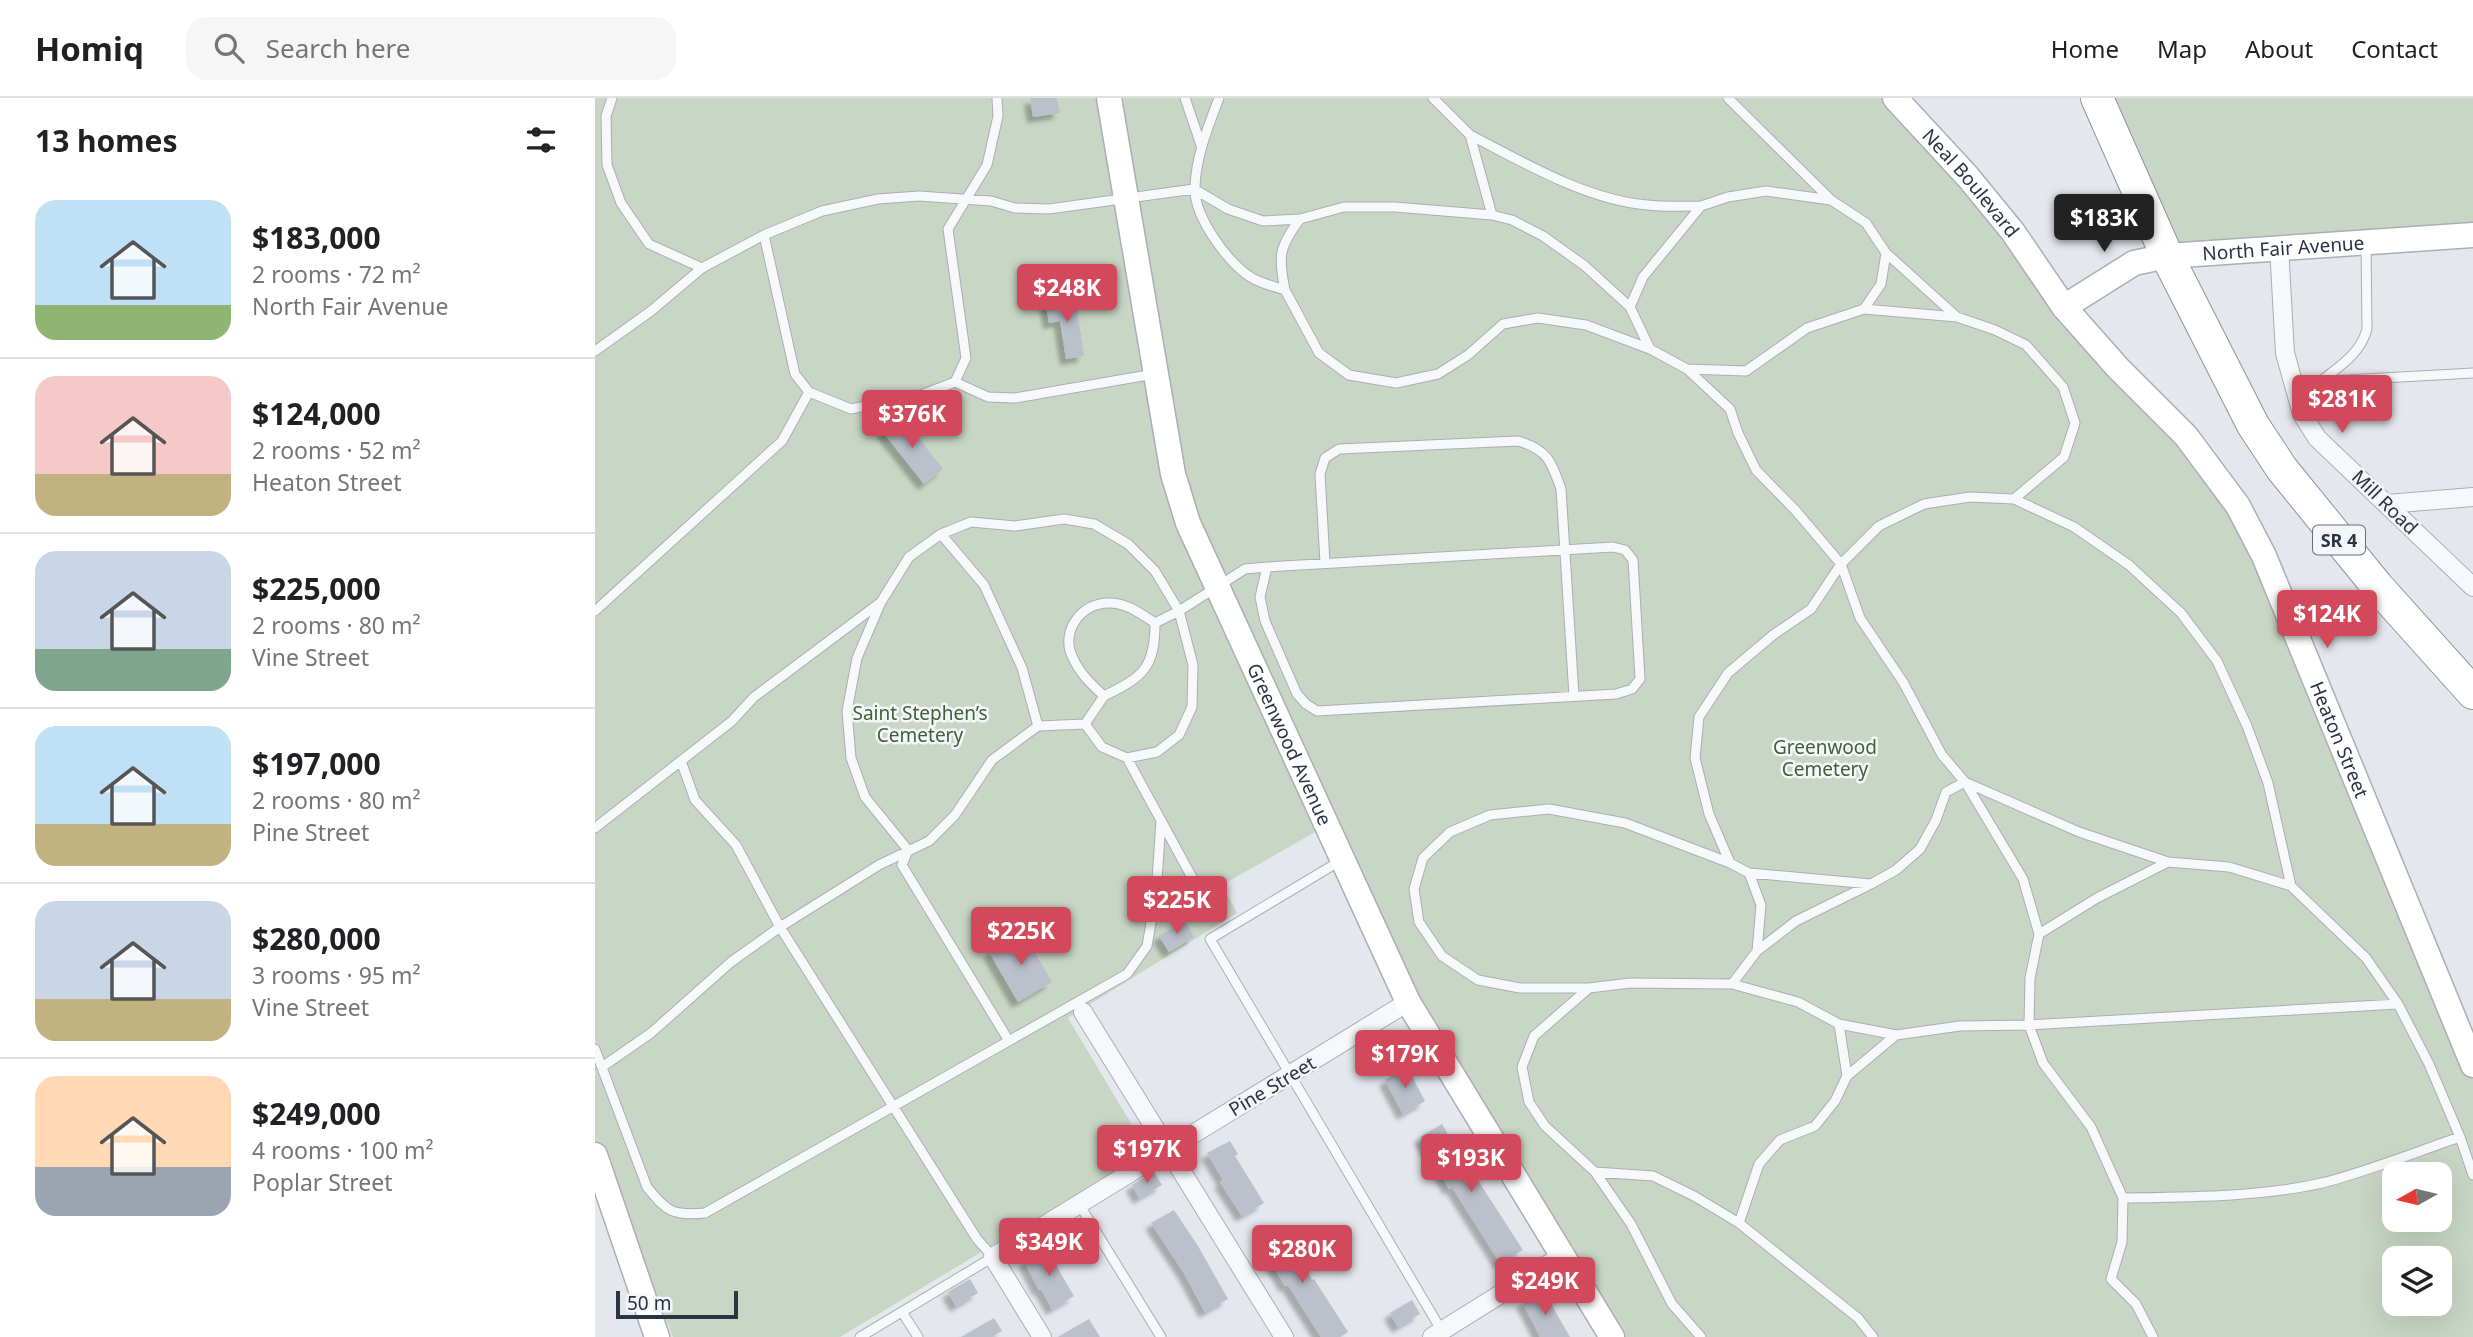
<!DOCTYPE html>
<meta charset="utf-8">
<style>
body{margin:0;font-family:"Noto Sans",sans-serif;background:#f6f6f6;color:#202124;height:100vh;display:flex;flex-direction:column;font-size:26px;white-space:nowrap}
*{box-sizing:border-box;margin:0}
p{font-size:23px;color:#757577}
.icon{flex:none;width:38px;height:38px;fill:none;stroke:currentColor;stroke-width:2;stroke-linecap:round;stroke-linejoin:round}
.map{position:relative;flex:1;overflow:hidden}
.side{display:flex;flex-direction:column;background:#fff;width:595px}
.side>*{flex:none}
.needle{width:46px;rotate:262deg}
.fabs{position:absolute;left:1787px;top:1064px;display:grid;gap:14px}
.fabs a{display:grid;place-items:center;width:70px;height:70px;border-radius:14px;background:#fff;box-shadow:0 7px 28px #0002;font-size:35px}
.scale{position:absolute;left:21px;bottom:18px;width:122px;box-sizing:border-box;padding-left:7px;border:4px solid #2b3445;border-top:0;font-size:19px;line-height:24px;white-space:nowrap;color:#2b3445;-webkit-text-stroke:5px #f4f6f9;paint-order:stroke}
.price{position:absolute;translate:-50% -60px;padding:0 16px;border-radius:7px;background:#d1495b;color:#fff;font-size:23px;line-height:46px;filter:drop-shadow(0 2px 4px #0008)}
.price::after{content:'';position:absolute;left:50%;top:42px;width:21px;height:16px;margin-left:-10px;background:inherit;clip-path:polygon(0 0,100% 0,50% 100%)}
.price.selected{background:#222;color:#fff}
ul{padding:0;list-style:none}
li{display:flex;align-items:center;gap:21px;height:175px;padding:0 35px}
li+li{border-top:2px solid #e0e0e0}
li span{display:grid;place-items:center;flex:none;width:196px;height:140px;border-radius:21px;color:#555}
li>.icon{margin-inline-start:auto}
span .icon{width:84px;height:84px;fill:#fffc;stroke-width:1}
li b{font-size:30px}
h2{display:flex;justify-content:space-between;align-items:center;height:84px;padding:0 35px;font-size:30px}
header{display:flex;align-items:center;gap:42px;box-sizing:border-box;height:98px;padding:0 35px;background:#fff;border-bottom:2px solid #e0e0e0}
header strong{font-size:33px}
nav{display:flex;gap:38px;margin-inline-start:auto;font-size:24px}
.search{width:490px;height:63px;background:#f6f6f6;display:flex;align-items:center;gap:18px;box-sizing:border-box;padding:0 24px;border-radius:21px;color:#757577;font-size:26px}
main{display:flex;flex:1;min-height:0}
.map>svg:first-child{display:block}
.green{fill:#c9d6c5;fill-rule:evenodd}
.building{fill:#bbc0ca;filter:url(#shadow)}
.lines{fill:none;stroke-linecap:round;stroke-linejoin:round}
.lane-casing{stroke:#a9aeb7;stroke-width:11}
.street-casing{stroke:#a9aeb7;stroke-width:20}
.secondary-casing{stroke:#a9aeb7;stroke-width:27}
.highway-casing{stroke:#8b94a3;stroke-width:34}
.lane{stroke:#f7f8fa;stroke-width:9}
.street{stroke:#f7f8fa;stroke-width:18}
.secondary{stroke:#fff;stroke-width:24}
.highway{stroke:#fff;stroke-width:32}
.labels{text-anchor:middle;dominant-baseline:central;stroke-width:5;stroke-linejoin:round;paint-order:stroke}
.shield{fill:#f4f6f9;stroke:#676e7b;stroke-width:2}
.shield-label{font-size:18px;font-weight:bold;fill:#2b3445}
.street-label{font-size:19px;fill:#2b3445;stroke:#f4f6f9}
.park-label{font-size:19px;fill:#3f6138;stroke:#f4f6f9}
</style>
<header>
<strong>Homiq</strong>
<div class="search"><svg class="icon" aria-label="search" viewBox="0 0 24 24"><circle cx="10" cy="10" r="6"/><path d="M15 15l6 6"/></svg>Search here</div>
<nav><a>Home</a><a>Map</a><a>About</a><a>Contact</a></nav>
</header>
<main>
<section class="side">
<h2>13 homes<svg class="icon" aria-label="filters" viewBox="0 0 24 24"><path d="M4 7h16M4 17h16"/><circle cx="9" cy="7" r="2"/><circle cx="15" cy="17" r="2"/></svg></h2>
<ul>
<li><span style="background:linear-gradient(#bfe0f5 75%,#8fb573 0)"><svg class="icon" aria-label="home" viewBox="0 0 24 24"><path d="M3 11l9-7 9 7M6 9v11h12V9"/></svg></span><div><b>$183,000</b><p>2 rooms · 72 m²</p><p>North Fair Avenue</p></div></li>
<li><span style="background:linear-gradient(#f6c9c9 70%,#c2b280 0)"><svg class="icon" aria-label="home" viewBox="0 0 24 24"><path d="M3 11l9-7 9 7M6 9v11h12V9"/></svg></span><div><b>$124,000</b><p>2 rooms · 52 m²</p><p>Heaton Street</p></div></li>
<li><span style="background:linear-gradient(#c9d6e8 70%,#7fa58c 0)"><svg class="icon" aria-label="home" viewBox="0 0 24 24"><path d="M3 11l9-7 9 7M6 9v11h12V9"/></svg></span><div><b>$225,000</b><p>2 rooms · 80 m²</p><p>Vine Street</p></div></li>
<li><span style="background:linear-gradient(#bfe0f5 70%,#c2b280 0)"><svg class="icon" aria-label="home" viewBox="0 0 24 24"><path d="M3 11l9-7 9 7M6 9v11h12V9"/></svg></span><div><b>$197,000</b><p>2 rooms · 80 m²</p><p>Pine Street</p></div></li>
<li><span style="background:linear-gradient(#c9d6e8 70%,#c2b280 0)"><svg class="icon" aria-label="home" viewBox="0 0 24 24"><path d="M3 11l9-7 9 7M6 9v11h12V9"/></svg></span><div><b>$280,000</b><p>3 rooms · 95 m²</p><p>Vine Street</p></div></li>
<li><span style="background:linear-gradient(#ffd9b3 65%,#9aa5b1 0)"><svg class="icon" aria-label="home" viewBox="0 0 24 24"><path d="M3 11l9-7 9 7M6 9v11h12V9"/></svg></span><div><b>$249,000</b><p>4 rooms · 100 m²</p><p>Poplar Street</p></div></li>
</ul>
</section>
<div class="map">
<svg width="1878" height="1239" viewBox="0 0 1878 1239">
<defs>
<filter id="shadow"><feDropShadow dx="-6" dy="6" stdDeviation="2" flood-color="#0004"/></filter>
</defs>
<rect width="100%" height="100%" fill="#e4e7ec"/>
<path class="green" d="M0,0H1300L1643,408L1878,967V1239H1017L813,904L731,728L627,787L642,815L473,920L553,1054L245,1239H78L0,1043ZM1799,1076H1844V1122H1799ZM1799,1160H1844V1206H1799Z
M1502,0H1878V137L1572,158Z"/>
<path class="building" d="M435,0H462L465,15L438,19Z
M480,198L489,258L471,261L465,223L454,225L450,202Z
M306,317L348,371L329,386L287,333Z
M590,823L599,839L574,854L564,838Z
M428,834L457,884L423,904L394,854Z
M812,969L830,1003L808,1016L790,982Z
M847,1026L881,1086L884,1084L928,1152L905,1165L857,1089L854,1091L825,1039Z
M635,1043L643,1056L640,1058L669,1105L647,1118L625,1084L628,1082L612,1055Z
M559,1074L567,1087L544,1100L537,1087Z
M579,1112L603,1148L633,1201L610,1214L589,1175L556,1125Z
M687,1129L717,1182L719,1181L753,1234L745,1239H726L693,1187L690,1188L664,1142Z
M451,1150L479,1198L457,1211L446,1191L444,1192L429,1163Z
M375,1181L383,1195L361,1208L353,1194Z
M949,1192L956,1206L975,1239H945L937,1223L927,1204Z
M817,1202L825,1216L803,1229L795,1215Z
M399,1220L407,1233L397,1239H366Z
M494,1221L505,1239H463Z"/>
<g class="lines">
<g class="lane-casing">
<path id="lane" d="M17,0L11,18L12,67L26,105L54,146L107,170
M590,0L606,47
M624,0C613,29 601,58 600,89C598,117 634,168 659,181C669,186 680,189 690,192C683,158 684,149 705,121
M838,0L875,37L897,117
M1133,0L1236,102
M875,37C928,64 991,102 1052,107C1070,109 1088,108 1106,108
M169,137L200,276L214,294L256,311L326,297L360,284L371,260L353,131L392,67L403,18L402,0
M690,192L724,255L754,277L801,285L843,276L873,257L908,226L943,220L991,227L1055,251
M1035,209L1048,179L1106,108L1133,99L1171,93L1236,102L1271,125L1291,155
M1362,219L1291,155L1286,186L1269,211L1362,219L1400,232L1431,247L1468,289L1480,325L1469,359L1419,401
M0,253L56,213L107,170L169,137L227,113L283,101L324,98L396,103L420,110L454,111L599,91L633,111L668,123L705,121L749,109H800L897,117L917,122L948,138L990,168L1035,209L1055,251L1092,271L1135,311L1143,335L1161,372L1201,413L1246,466L1265,520L1308,584L1347,657L1370,684L1484,734L1573,764L1634,769L1696,788L1771,860L1803,906L1834,966L1865,1039L1878,1077
M1092,271L1151,273L1212,230L1269,211
M1726,283C1745,268 1766,255 1772,231L1771,145
M360,284L393,299L420,300L559,276
M1697,285L1878,275
M730,465L725,376L730,360L744,351L923,343C953,352 956,363 966,391L979,598
M286,504L262,560L252,613L256,660L270,699L313,752L307,767L414,943
M0,513L187,343L214,294
M560,525C560,570 548,579 509,598C497,587 485,576 478,560C464,534 487,503 516,505C534,506 546,516 560,525L584,513L650,471L672,469L1018,449L1030,452L1038,462L1045,581L1037,591L1021,596L722,613L711,606L702,596L670,523L665,499L672,469
M490,626L443,628L427,570L389,487L346,436L376,424L420,428L469,421L499,426L533,446L560,473L584,513L598,567L597,609L584,637L562,654L532,660L507,649L490,626L509,598
M532,660L618,818
M86,663L100,702L141,747L185,829L382,1141L398,1159L265,1239
M0,730L137,623L159,599L286,504L314,459L346,436
M745,763L615,841L848,1235
M1135,765L1114,716L1100,660L1104,619L1133,575L1178,537L1216,511L1246,466L1284,428L1329,406L1375,399L1419,401L1479,429L1534,467L1586,515L1622,563L1652,628L1673,685L1696,788
M1276,786L1201,823L1162,853L1166,807L1154,775L1276,786L1301,772L1325,751L1341,722L1351,694L1370,684L1428,781L1444,836
M1162,853L1137,886L1203,904L1244,926L1252,978L1301,937L1244,926
M1137,886L1035,885L994,890H925L883,882L847,858L824,824L819,791L828,760L855,734L895,717L954,711L1030,725L1135,765L1154,775
M994,890L939,938L927,969L934,1004L950,1028L1000,1074L1036,1126L1077,1206L1106,1239
M1301,937L1365,928L1434,927L1803,906
M0,951L52,1089C72,1114 78,1118 110,1115L532,876L552,848L561,796L566,723
M7,969L56,935L136,864L185,829L284,767L334,743L360,717L397,662L443,628
M1000,1074L1058,1078L1099,1098L1144,1125L1263,1220L1278,1239
M1528,1100C1590,1099 1666,1099 1727,1085C1771,1074 1821,1054 1865,1039
M484,1106L566,1239
M1144,1125L1164,1066L1185,1042L1220,1028L1240,1003L1252,978
M307,1214L323,1239
M1558,1239L1541,1206L1516,1181L1527,1144L1528,1100L1496,1029L1448,965L1434,927L1435,880L1444,836L1502,800L1573,764"/>
</g>
<g class="street-casing">
<path id="street" d="M1684,149L1690,255L1707,316L1722,340L1878,489
M1792,406L1878,399
M488,914L689,1239
M447,1239L398,1159L813,904
M837,1239L968,1157"/>
</g>
<g class="secondary-casing">
<g id="secondary">
<path id="s1" d="M514,0L578,376L593,425L813,904L1017,1239"/>
<path id="s2" d="M1300,0L1373,79L1418,134L1469,209L1523,270L1591,338L1643,408L1669,458L1878,967"/>
<path id="s3" d="M1469,209L1539,165L1572,158L1878,137"/>
<path d="M0,1057L62,1239"/>
</g>
</g>
<g class="highway-casing">
<path id="highway" d="M1502,0L1572,158L1658,327L1687,371L1782,488L1878,595"/>
</g>
<use href="#lane" class="lane"/>
<use href="#street" class="street"/>
<use href="#secondary" class="secondary"/>
<use href="#highway" class="highway"/>
</g>
<g class="labels">
<rect class="shield" x="1718" y="427.5" width="52" height="29" rx="5"/>
<g class="shield-label">
<text x="1744" y="442">SR 4</text>
</g>
<g class="street-label">
<text stroke="none"><textPath href="#s2" startOffset="114">Neal Boulevard</textPath></text>
<text stroke="none"><textPath href="#s3" startOffset="233">North Fair Avenue</textPath></text>
<text transform="translate(1790 404) rotate(44)">Mill Road</text>
<text stroke="none"><textPath href="#s2" startOffset="789">Heaton Street</textPath></text>
<text stroke="none"><textPath href="#s1" startOffset="676">Greenwood Avenue</textPath></text>
<text transform="translate(677 988) rotate(-31)">Pine Street</text>
</g>
<g class="park-label">
<text x="325" y="615">Saint Stephen’s<tspan x="325" dy="22">Cemetery</tspan></text>
<text x="1230" y="649">Greenwood<tspan x="1230" dy="22">Cemetery</tspan></text>
</g>
</g>
</svg>
<div class="fabs">
<a><svg class="needle" viewBox="-14 -14 28 28"><path d="M0-13l5 13h-10z" fill="#e53935"/><path d="M0 13l5-13h-10z" fill="#757577"/></svg></a>
<a><svg class="icon" aria-label="layers" viewBox="0 0 24 24"><path d="M12 4l9 5-9 5-9-5zM3 14l9 5 9-5"/></svg></a>
</div>
<div class="scale">50 m</div>
<b class="price selected" style="left:1509px;top:156px">$183K</b>
<b class="price" style="left:472px;top:226px">$248K</b>
<b class="price" style="left:1747px;top:337px">$281K</b>
<b class="price" style="left:317px;top:352px">$376K</b>
<b class="price" style="left:1732px;top:552px">$124K</b>
<b class="price" style="left:582px;top:838px">$225K</b>
<b class="price" style="left:426px;top:869px">$225K</b>
<b class="price" style="left:810px;top:992px">$179K</b>
<b class="price" style="left:552px;top:1087px">$197K</b>
<b class="price" style="left:876px;top:1096px">$193K</b>
<b class="price" style="left:454px;top:1180px">$349K</b>
<b class="price" style="left:707px;top:1187px">$280K</b>
<b class="price" style="left:950px;top:1219px">$249K</b>
</div>
</main>
